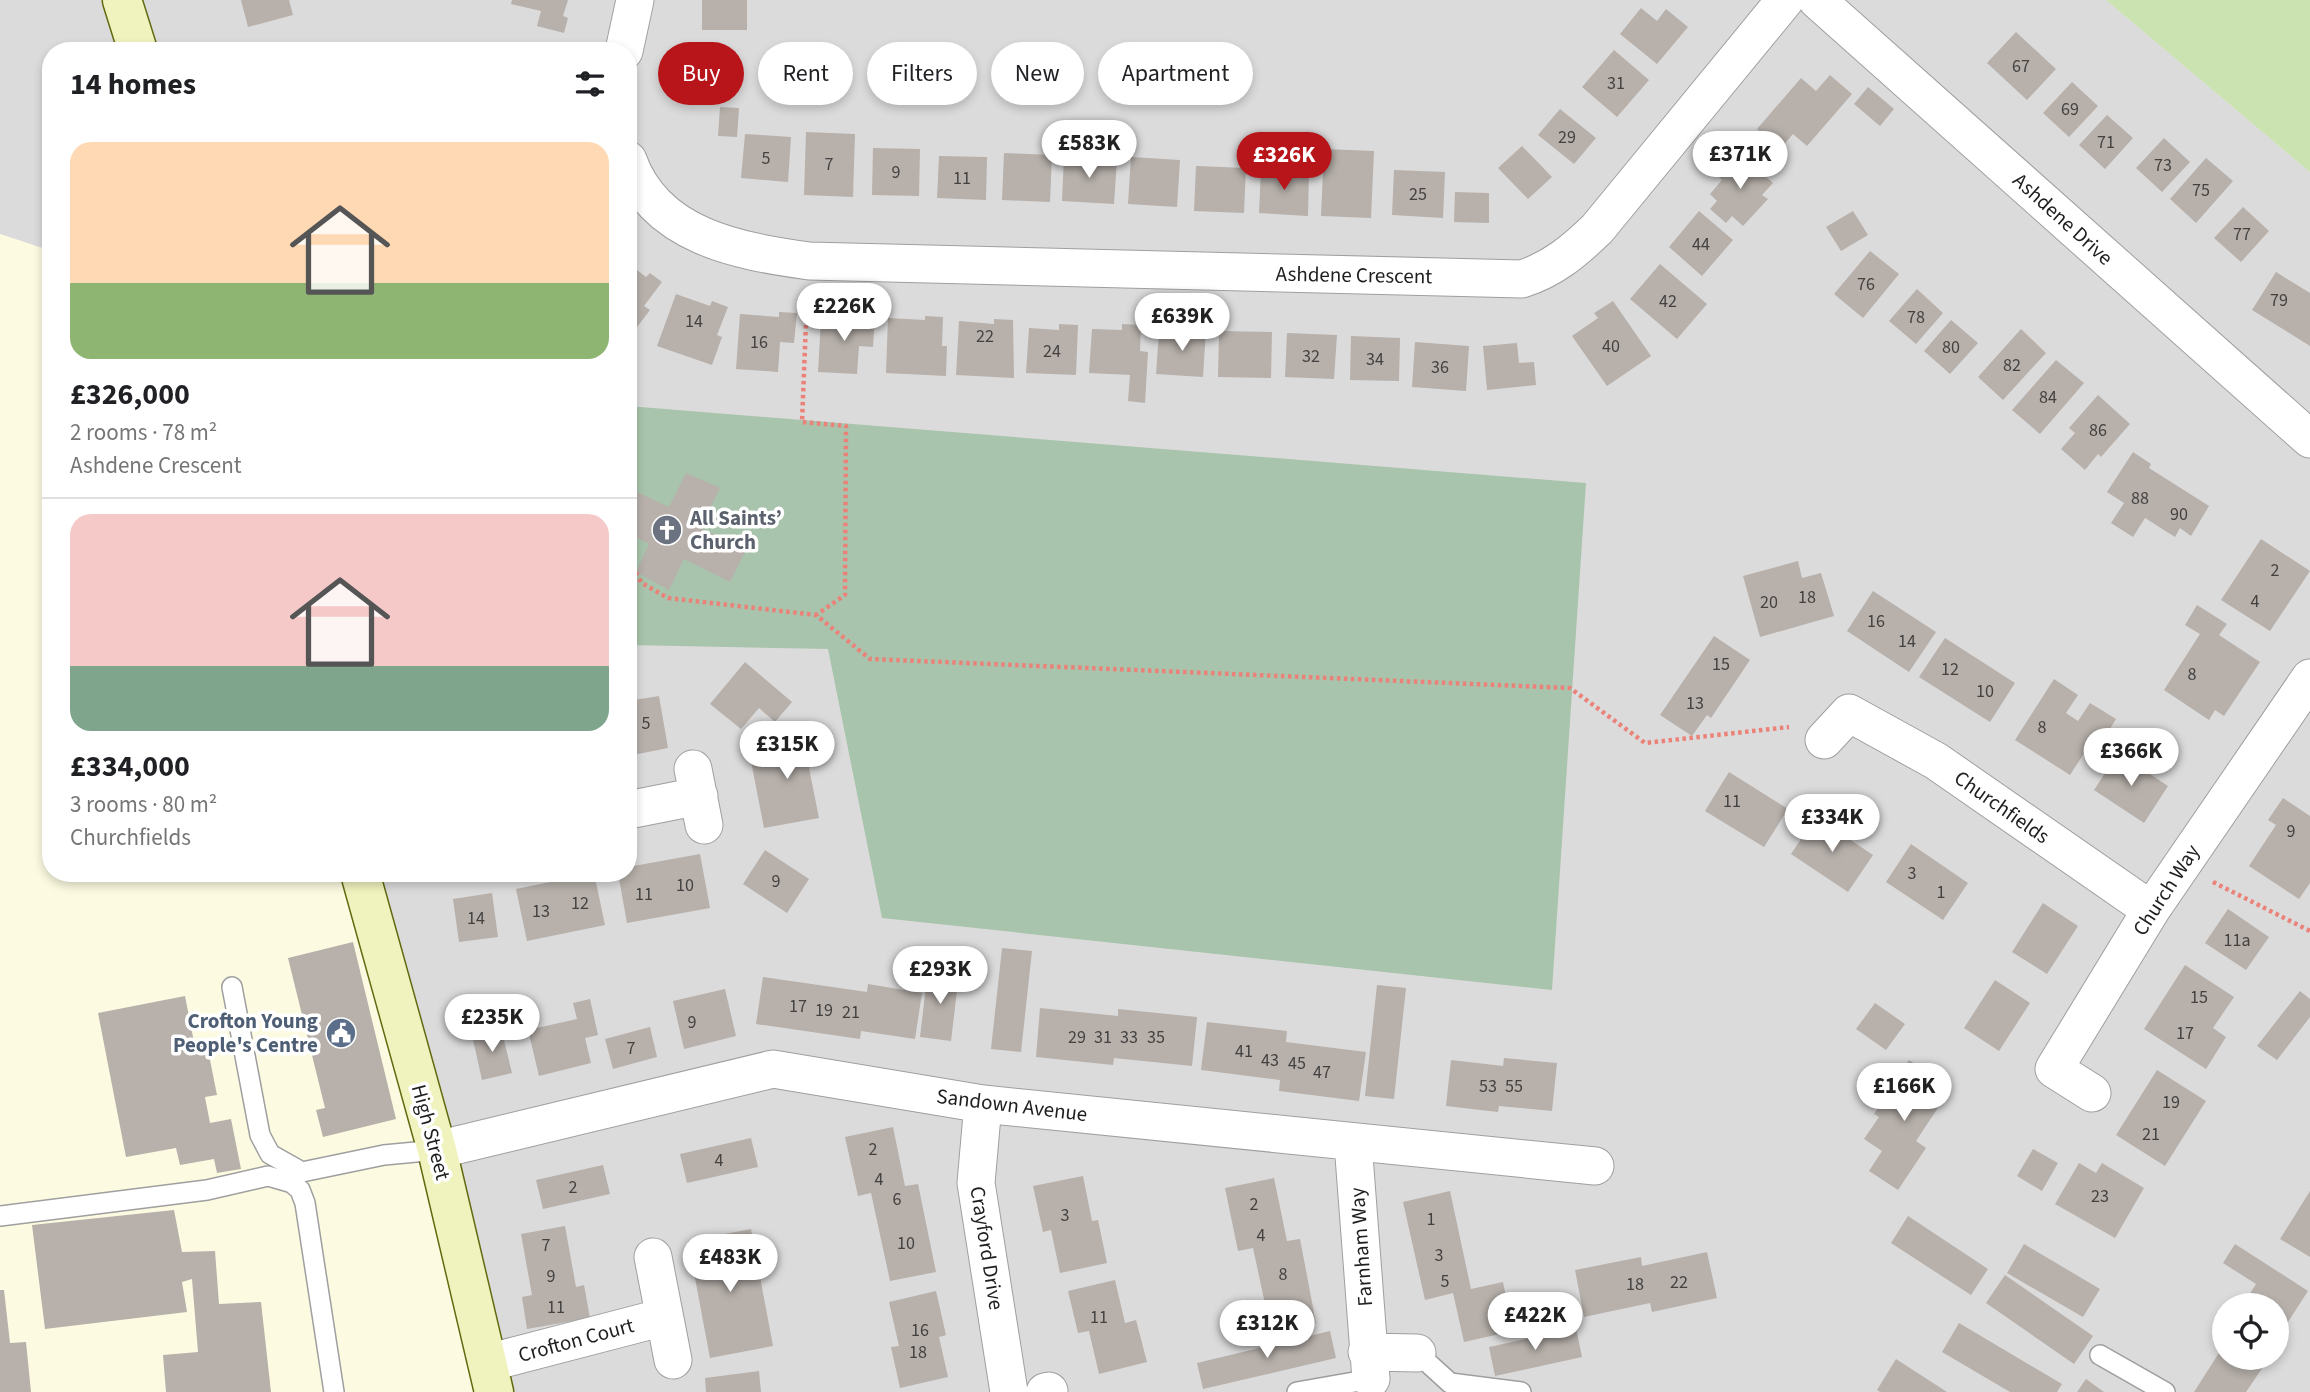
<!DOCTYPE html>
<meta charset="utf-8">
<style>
body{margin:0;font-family:"Source Sans 3",sans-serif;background:#f6f6f6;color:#202124;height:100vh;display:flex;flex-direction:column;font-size:26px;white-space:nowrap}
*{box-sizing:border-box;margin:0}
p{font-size:23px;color:#757577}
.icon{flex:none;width:38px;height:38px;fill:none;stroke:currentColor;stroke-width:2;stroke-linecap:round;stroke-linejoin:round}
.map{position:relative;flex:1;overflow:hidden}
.details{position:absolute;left:42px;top:42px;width:595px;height:840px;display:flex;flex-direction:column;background:#fff;border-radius:28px;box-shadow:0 4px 10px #0003}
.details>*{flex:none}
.hud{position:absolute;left:658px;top:42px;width:665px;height:63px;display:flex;gap:14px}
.buttons{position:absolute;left:2212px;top:1293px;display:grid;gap:14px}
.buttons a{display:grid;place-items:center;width:77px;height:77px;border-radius:50%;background:#fff;box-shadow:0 4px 10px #0003;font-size:35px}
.price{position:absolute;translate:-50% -60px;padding:0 16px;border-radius:24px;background:#fff;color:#222;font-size:23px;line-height:46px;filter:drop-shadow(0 2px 4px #0008)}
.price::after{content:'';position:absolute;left:50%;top:42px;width:21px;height:16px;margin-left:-10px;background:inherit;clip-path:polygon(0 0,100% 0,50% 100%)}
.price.selected{background:#b71519;color:#fff}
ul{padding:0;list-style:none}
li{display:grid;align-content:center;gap:14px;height:371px;padding:0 28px}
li+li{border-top:2px solid #e0e0e0}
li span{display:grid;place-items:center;height:217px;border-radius:21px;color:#555}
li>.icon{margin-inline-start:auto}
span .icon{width:126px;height:126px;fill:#fffc;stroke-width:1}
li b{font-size:30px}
h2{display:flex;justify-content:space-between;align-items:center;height:84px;padding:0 28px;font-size:30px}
.tag{padding:0 24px;border-radius:32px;background:#fff;box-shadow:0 4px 10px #0003;font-size:24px;line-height:63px}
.tag.selected{background:#b71519;color:#fff}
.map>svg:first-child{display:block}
.residential{fill:#dcdbdb;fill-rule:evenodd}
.education{fill:#fcfbe1}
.grass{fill:#cae3b0}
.cemetery{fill:#a9c4ac}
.building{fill:#b7b0ab}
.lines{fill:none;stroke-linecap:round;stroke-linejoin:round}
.lane-casing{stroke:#9f9f9f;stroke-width:22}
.street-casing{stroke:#9f9f9f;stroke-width:39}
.secondary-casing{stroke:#626a10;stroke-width:41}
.path{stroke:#eb8279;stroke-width:4.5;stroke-dasharray:3.5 3.5;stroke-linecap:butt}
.lane{stroke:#fff;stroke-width:19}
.street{stroke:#fff;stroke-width:37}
.secondary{stroke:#f1f3be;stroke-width:38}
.labels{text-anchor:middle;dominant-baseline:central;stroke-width:7;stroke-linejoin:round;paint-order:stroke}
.number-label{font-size:18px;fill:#444241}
.street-label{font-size:21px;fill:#1e1e1e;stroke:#fff}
.worship-label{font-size:21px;font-weight:bold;fill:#5b616d;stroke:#fff;text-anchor:start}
.service-label{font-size:21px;font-weight:bold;fill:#4e5e75;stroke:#fff;text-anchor:end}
</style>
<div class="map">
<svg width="2310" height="1392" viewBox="0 0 2310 1392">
<rect width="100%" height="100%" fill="#eeebe5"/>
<path class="residential" d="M0,0H2106L2310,172V1392H494L360,873H628V51H51V251L0,234ZM2224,1306H2277V1358H2224Z"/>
<path class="education" d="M0,234L51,251V873H360L494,1392H0Z"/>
<path class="grass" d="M2106,0H2310V172Z"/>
<path class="cemetery" d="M628,406L1586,483L1552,990L882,918L828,649L628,645Z"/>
<path class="building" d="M241,0H289L293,15L248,27Z
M512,0H568L563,16L568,18L564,33L537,26L541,11L511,4Z
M702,0H747V30H702Z
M1641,8L1657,21L1666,9L1688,27L1657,64L1620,34Z
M2016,32L2056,69L2027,100L1987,63Z
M530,42L547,43V51H530Z
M730,47L731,92L685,93L684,48Z
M1614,50L1649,80L1617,117L1582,87Z
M1830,75L1852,94L1807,146L1793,134L1780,149L1757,129L1801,78L1816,91Z
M2072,82L2098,106L2069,137L2043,113Z
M1868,87L1894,109L1880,126L1854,104Z
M720,107L739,108L737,137L718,136Z
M1560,109L1596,138L1574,164L1538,135Z
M2107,115L2133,138L2105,169L2079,145Z
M806,132L855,134L853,197L804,195Z
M745,134L791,137L788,182L741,178Z
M2164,138L2190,162L2162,192L2136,168Z
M1522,146L1552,177L1528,199L1498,168Z
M873,148L920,149L919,196L872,195Z
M1324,149L1374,151L1371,218L1321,216Z
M1738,152L1773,183L1762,195L1768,199L1743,226L1732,216L1726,223L1710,209L1717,201L1710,194L1722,180L1717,175Z
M1004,153L1052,155L1050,202L1002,200Z
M1064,155L1117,159L1114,204L1062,201Z
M939,156L987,157L986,200L937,198Z
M1131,157L1180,160L1177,207L1128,204Z
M2206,158L2233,181L2196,223L2170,199Z
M1196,166L1246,168L1244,213L1194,211Z
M1261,169L1309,171L1308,216L1259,213Z
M1394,170L1445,172L1443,218L1392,215Z
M1455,192L1489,193V223L1454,222Z
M2243,207L2269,231L2241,262L2214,238Z
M1699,211L1733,240L1702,276L1669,247Z
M1853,211L1868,235L1841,251L1826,227Z
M1870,251L1899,274L1863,318L1834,294Z
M628,263L646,277L650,273L662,282L644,306L650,310L628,339Z
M1660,264L1707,304L1677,339L1630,299Z
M2276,272L2310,293V346L2252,310Z
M1917,289L1943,313L1916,344L1889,321Z
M676,294L710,306L712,301L728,307L717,335L722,337L712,365L657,346Z
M1613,301L1651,356L1607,386L1572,336L1598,318L1594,313Z
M779,312L797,313L794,343L780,342L778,372L736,369L740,314L779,317Z
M858,315L875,316L873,347L859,346L857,374L818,372L821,318L857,320Z
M925,316L943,317L942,346H947L946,376L886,373L888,318L925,320Z
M994,319L1013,320L1014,378L956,375L959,321L994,324Z
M1951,320L1978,343L1950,374L1924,351Z
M1059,324L1078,325L1076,375L1026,373L1029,328L1059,330Z
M1122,324L1141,325L1140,351L1148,352L1145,403L1128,401L1130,375L1089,373L1092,329L1122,330Z
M1188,328L1206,329L1203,377L1156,374L1159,332L1187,334Z
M2021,329L2046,353L2003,400L1978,377Z
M1219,331L1272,332L1271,378L1218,377Z
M1287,333L1337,335L1334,379L1285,377Z
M1351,336L1400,338L1399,381L1350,380Z
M1415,342L1469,346L1466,391L1412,387Z
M1517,343L1519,363L1534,362L1536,385L1487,390L1483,346Z
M2056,360L2084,383L2040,434L2012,410Z
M2098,395L2130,424L2101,457L2098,454L2085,470L2061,449L2075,433L2069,428Z
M2133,452L2151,464L2149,468L2209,506L2191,536L2180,528L2175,537L2145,518L2133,537L2111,523L2124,503L2107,492Z
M686,473L720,488L700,528L746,550L730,582L684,559L669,590L636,572L649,544L628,533V488L669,507Z
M2261,539L2310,571L2270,631L2221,600Z
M1798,561L1802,578L1821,573L1834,616L1760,637L1743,576Z
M1873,591L1936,632L1909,672L1847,631Z
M2197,605L2227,624L2219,635L2260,662L2224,716L2215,710L2209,720L2164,690L2200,634L2185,625Z
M1714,636L1750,660L1711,718L1707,715L1692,736L1660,715Z
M1945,638L2015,683L1990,722L1919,677Z
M745,662L792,702L775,722L759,708L741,729L710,704Z
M2054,679L2078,695L2066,713L2078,721L2090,703L2116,719L2103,740L2096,735L2070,775L2015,740Z
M659,696L668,748L628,756V701Z
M824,736L828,759L808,763L819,818L764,828L749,751Z
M2118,753L2168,786L2144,823L2094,790Z
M1729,772L1788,809L1764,847L1705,811Z
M2283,798L2310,816V883L2299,899L2249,866L2276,825L2268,820Z
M1816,817L1873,855L1848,892L1791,854Z
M1911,844L1968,883L1943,920L1886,882Z
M765,850L809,879L787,913L743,884Z
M700,854L710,908L627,923L618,873H628V867Z
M594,873L605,925L527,941L516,889Z
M492,893L498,937L459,942L453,899Z
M2043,903L2078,926L2047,974L2012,952Z
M2228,909L2269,937L2246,970L2205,943Z
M353,942L396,1119L323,1137L316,1110L325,1108L288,958Z
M1002,948L1032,951L1021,1052L991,1049Z
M2185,965L2234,997L2213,1028L2226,1037L2206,1069L2144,1029Z
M928,970L959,974L951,1041L920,1037Z
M763,977L867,992L868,984L922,993L915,1039L861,1031L860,1039L756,1024Z
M1995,980L2030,1003L1999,1051L1964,1028Z
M1377,985L1406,988L1394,1099L1365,1096Z
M725,989L736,1036L684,1049L673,1001Z
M2300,991L2310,999V1017L2277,1060L2257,1046Z
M185,996L194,1042L206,1040L217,1095L205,1097L210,1123L231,1119L241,1169L217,1173L214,1159L180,1165L176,1148L126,1157L98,1013Z
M590,999L598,1035L585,1038L591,1063L539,1076L528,1030L577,1019L573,1003Z
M1875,1003L1905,1024L1886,1050L1856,1029Z
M1040,1008L1118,1016V1009L1197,1017L1192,1066L1114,1058L1113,1065L1036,1057Z
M1207,1022L1287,1031L1286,1042L1366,1052L1359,1101L1279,1091L1280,1080L1201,1070Z
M650,1027L657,1057L613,1069L605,1039Z
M501,1028L512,1073L482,1080L472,1035Z
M1504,1058L1557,1063L1552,1111L1499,1106L1498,1112L1446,1106L1451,1060L1503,1066Z
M1909,1060L1951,1088L1916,1141L1926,1148L1898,1190L1869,1171L1882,1151L1864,1139L1879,1117L1874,1114Z
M2157,1070L2206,1101L2165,1166L2116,1135Z
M893,1127L905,1186L918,1184L936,1272L890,1281L871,1193L858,1196L845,1137Z
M751,1138L758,1167L687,1183L680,1154Z
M2033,1149L2058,1163L2042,1191L2017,1176Z
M2079,1163L2096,1173L2102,1163L2144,1188L2115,1238L2055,1204Z
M603,1165L610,1194L543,1209L536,1180Z
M1083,1176L1092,1221L1098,1220L1107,1263L1060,1273L1051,1230L1043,1232L1033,1186Z
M1274,1178L1287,1241L1300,1239L1316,1323L1260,1335L1256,1315L1267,1313L1253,1248L1238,1251L1225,1188Z
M1450,1191L1471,1289L1503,1282L1513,1331L1464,1342L1453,1293L1425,1300L1403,1202Z
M2310,1191V1257L2280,1239Z
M174,1210L182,1252L215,1251L219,1304L261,1302L271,1392H166L163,1355L198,1352L192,1279L182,1282L187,1312L45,1329L32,1225Z
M1908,1216L1988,1269L1971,1295L1891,1243Z
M565,1226L576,1287L584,1285L590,1318L527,1329L522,1297L532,1295L521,1234Z
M751,1229L773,1346L710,1358L688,1241Z
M2024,1244L2100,1289L2083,1317L2007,1273Z
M2235,1244L2308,1291L2277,1339V1306H2242L2256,1284L2223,1263Z
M1707,1252L1717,1298L1652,1312L1650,1303L1584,1317L1575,1270L1641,1257L1642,1266Z
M2005,1275L2093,1336L2074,1364L1986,1303Z
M1115,1280L1125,1323L1136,1320L1147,1362L1099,1374L1089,1331L1078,1333L1068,1291Z
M0,1290H4L10,1343L26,1342L31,1392H0Z
M936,1291L946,1335L939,1337L948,1377L900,1388L891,1347L899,1346L889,1302Z
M1959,1323L2062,1384L2057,1392H2010L1942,1352Z
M1576,1328L1582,1357L1495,1376L1489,1347Z
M1330,1331L1336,1358L1203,1389L1197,1363Z
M2224,1345V1358H2262L2258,1364L2263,1367L2246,1392H2194Z
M1896,1359L1947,1392H1880L1877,1390Z
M759,1371L761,1392H706L705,1378Z
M2086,1379L2104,1392H2077Z"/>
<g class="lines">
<g class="lane-casing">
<path id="lane" d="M232,987L260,1135L270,1154L302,1172L384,1155L437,1150
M0,1216L207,1190L268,1176L292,1183L300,1190L305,1203L334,1392
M1417,1353L1450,1383L1521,1392
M2100,1355L2165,1392
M1297,1392L1371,1379"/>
</g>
<g class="street-casing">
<path id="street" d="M1817,0L2310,439
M624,51L635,0
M628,160C655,237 739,251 809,261L1522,279C1553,269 1574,251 1597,229L1785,0
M1824,740L1849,713L1936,761L2151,910
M693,769L704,825
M628,810L699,796
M2092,1093L2054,1069L2151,910L2310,678
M983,1104L976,1183L1009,1392
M1353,1143L1371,1379
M437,1150L773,1069L983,1104L1595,1166
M653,1257L673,1360
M1367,1352L1417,1353
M487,1363L664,1317
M1045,1392L1049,1391"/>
</g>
<g class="secondary-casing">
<path id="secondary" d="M122,0L138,51
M360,873L437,1150L494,1392"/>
</g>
<path class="path" d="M807,297L802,422L846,426L845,595L816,615
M628,561L642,583L668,598L816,615L870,659L1570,688L1645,743L1789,727
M2213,882L2310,931"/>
<use href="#lane" class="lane"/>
<use href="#street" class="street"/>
<use href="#secondary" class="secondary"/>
</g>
<defs>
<g id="church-disc" transform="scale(1.575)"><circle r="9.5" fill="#6b7280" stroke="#fff"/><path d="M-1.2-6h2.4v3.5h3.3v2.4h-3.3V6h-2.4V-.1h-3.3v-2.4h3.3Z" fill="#fff"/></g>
<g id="civic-disc" transform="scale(1.575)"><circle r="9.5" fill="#5c6f8a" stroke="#fff"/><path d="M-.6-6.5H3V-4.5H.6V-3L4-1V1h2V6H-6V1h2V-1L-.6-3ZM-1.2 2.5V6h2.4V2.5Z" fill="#fff"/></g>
</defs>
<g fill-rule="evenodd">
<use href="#church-disc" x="667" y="530"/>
<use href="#civic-disc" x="341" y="1033"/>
</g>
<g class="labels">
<g class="number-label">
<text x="2021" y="66">67</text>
<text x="1616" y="83">31</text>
<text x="2070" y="109">69</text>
<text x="1567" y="137">29</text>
<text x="2106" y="142">71</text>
<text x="766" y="158">5</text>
<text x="829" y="164">7</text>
<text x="2163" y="165">73</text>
<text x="896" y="172">9</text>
<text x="962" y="178">11</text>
<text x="2201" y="190">75</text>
<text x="1418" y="194">25</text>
<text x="2242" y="234">77</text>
<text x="1701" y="244">44</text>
<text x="1866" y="284">76</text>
<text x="2279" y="300">79</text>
<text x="1668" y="301">42</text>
<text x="1916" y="317">78</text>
<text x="694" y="321">14</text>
<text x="985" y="336">22</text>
<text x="759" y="342">16</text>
<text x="1611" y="346">40</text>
<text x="1951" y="347">80</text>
<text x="1052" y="351">24</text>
<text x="1311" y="356">32</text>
<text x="1375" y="359">34</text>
<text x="2012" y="365">82</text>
<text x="1440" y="367">36</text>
<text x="2048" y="397">84</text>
<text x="2098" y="430">86</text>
<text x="2140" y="498">88</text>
<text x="2179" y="514">90</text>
<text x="2275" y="570">2</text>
<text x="1807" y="597">18</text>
<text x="2255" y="601">4</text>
<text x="1769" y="602">20</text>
<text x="1876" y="621">16</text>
<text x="1907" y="641">14</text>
<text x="1721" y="664">15</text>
<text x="1950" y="669">12</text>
<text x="2192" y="674">8</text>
<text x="1985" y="691">10</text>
<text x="1695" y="703">13</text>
<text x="646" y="723">5</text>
<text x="2042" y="727">8</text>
<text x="1732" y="801">11</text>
<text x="2291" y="831">9</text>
<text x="1912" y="873">3</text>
<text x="776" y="881">9</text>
<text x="685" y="885">10</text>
<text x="1941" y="892">1</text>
<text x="644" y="894">11</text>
<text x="580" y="903">12</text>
<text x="541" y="911">13</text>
<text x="476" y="918">14</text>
<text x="2237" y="940">11a</text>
<text x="2199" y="997">15</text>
<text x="798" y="1006">17</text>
<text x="824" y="1010">19</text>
<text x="851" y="1012">21</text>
<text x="692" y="1022">9</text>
<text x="2185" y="1033">17</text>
<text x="1077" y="1037">29</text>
<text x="1103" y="1037">31</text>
<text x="1129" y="1037">33</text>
<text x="1156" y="1037">35</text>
<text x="631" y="1048">7</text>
<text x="1244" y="1051">41</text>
<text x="1270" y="1060">43</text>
<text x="1297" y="1063">45</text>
<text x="1322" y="1072">47</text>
<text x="1488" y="1086">53</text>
<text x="1514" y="1086">55</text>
<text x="2171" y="1102">19</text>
<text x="2151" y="1134">21</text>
<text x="873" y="1149">2</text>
<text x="719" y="1160">4</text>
<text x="879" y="1179">4</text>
<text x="573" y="1187">2</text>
<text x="2100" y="1196">23</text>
<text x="897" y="1199">6</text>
<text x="1254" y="1204">2</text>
<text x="1065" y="1215">3</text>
<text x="1431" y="1219">1</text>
<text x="1261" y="1235">4</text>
<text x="906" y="1243">10</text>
<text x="546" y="1245">7</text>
<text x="1439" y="1255">3</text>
<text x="1283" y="1274">8</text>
<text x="551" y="1276">9</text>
<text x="1445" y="1281">5</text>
<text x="1679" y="1282">22</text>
<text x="1635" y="1284">18</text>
<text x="556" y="1307">11</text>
<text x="1099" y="1317">11</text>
<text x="920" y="1330">16</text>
<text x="918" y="1352">18</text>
</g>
<g class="street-label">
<text transform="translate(2063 219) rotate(42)">Ashdene Drive</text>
<text transform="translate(1354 275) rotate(1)">Ashdene Crescent</text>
<text transform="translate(2002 807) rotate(35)">Churchfields</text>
<text transform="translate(2166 890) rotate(-57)">Church Way</text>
<text transform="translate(1012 1105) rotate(7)">Sandown Avenue</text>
<text transform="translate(431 1132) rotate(75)">High Street</text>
<text transform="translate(1361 1247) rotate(-94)">Farnham Way</text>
<text transform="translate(987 1248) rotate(81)">Crayford Drive</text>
<text transform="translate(576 1340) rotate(-15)">Crofton Court</text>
</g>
<g class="worship-label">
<text x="690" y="518">All Saints’<tspan x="690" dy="24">Church</tspan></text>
</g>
<g class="service-label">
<text x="318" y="1021">Crofton Young<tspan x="318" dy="24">People's Centre</tspan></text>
</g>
</g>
</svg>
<div class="buttons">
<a><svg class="icon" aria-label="locate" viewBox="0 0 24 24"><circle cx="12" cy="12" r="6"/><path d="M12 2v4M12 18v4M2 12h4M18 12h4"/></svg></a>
</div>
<b class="price" style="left:1089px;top:180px">£583K</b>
<b class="price" style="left:1740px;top:191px">£371K</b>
<b class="price selected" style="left:1284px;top:192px">£326K</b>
<b class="price" style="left:844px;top:343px">£226K</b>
<b class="price" style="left:1182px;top:353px">£639K</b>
<b class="price" style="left:787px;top:781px">£315K</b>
<b class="price" style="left:2131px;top:788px">£366K</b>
<b class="price" style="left:1832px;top:854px">£334K</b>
<b class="price" style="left:940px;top:1006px">£293K</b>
<b class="price" style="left:492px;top:1054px">£235K</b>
<b class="price" style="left:1904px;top:1123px">£166K</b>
<b class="price" style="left:730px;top:1294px">£483K</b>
<b class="price" style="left:1535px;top:1352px">£422K</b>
<b class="price" style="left:1267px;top:1360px">£312K</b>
<div class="hud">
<a class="tag selected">Buy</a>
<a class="tag">Rent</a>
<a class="tag">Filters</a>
<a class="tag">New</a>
<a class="tag">Apartment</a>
</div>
<section class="details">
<h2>14 homes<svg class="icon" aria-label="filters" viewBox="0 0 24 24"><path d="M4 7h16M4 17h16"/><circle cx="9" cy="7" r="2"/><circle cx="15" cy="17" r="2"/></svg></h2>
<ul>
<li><span style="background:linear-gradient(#ffd9b3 65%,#8fb573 0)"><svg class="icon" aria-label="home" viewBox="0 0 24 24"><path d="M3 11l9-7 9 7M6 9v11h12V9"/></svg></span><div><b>£326,000</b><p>2 rooms · 78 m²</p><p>Ashdene Crescent</p></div></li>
<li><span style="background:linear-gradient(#f6c9c9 70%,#7fa58c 0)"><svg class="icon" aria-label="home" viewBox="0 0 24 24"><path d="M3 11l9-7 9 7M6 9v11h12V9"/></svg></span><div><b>£334,000</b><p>3 rooms · 80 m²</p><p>Churchfields</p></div></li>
</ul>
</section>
</div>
